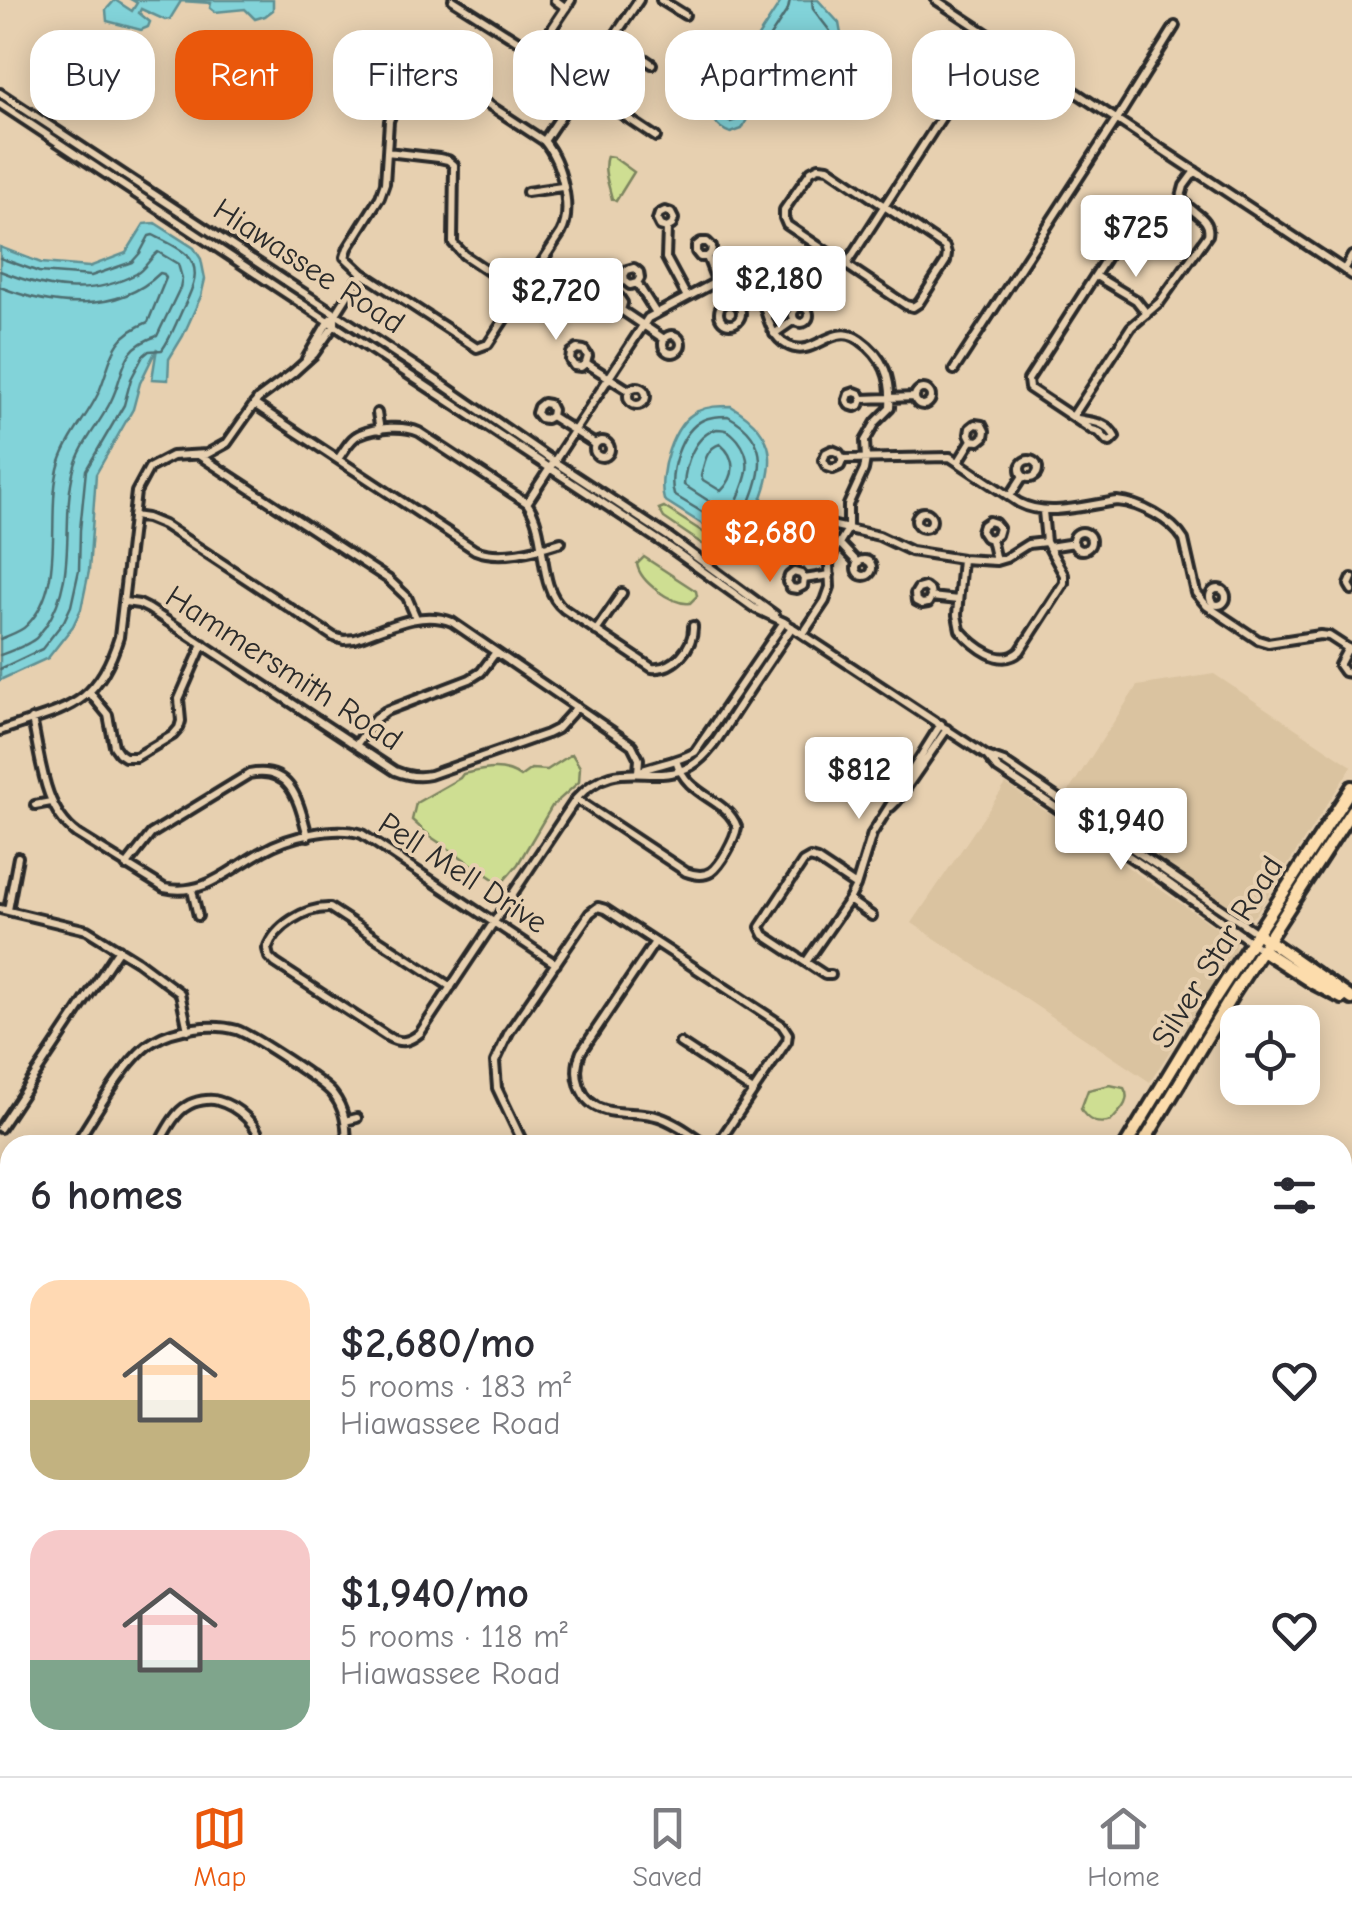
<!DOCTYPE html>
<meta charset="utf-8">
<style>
body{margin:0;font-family:"Comic Neue",sans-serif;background:#f7f7f7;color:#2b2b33;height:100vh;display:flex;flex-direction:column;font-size:38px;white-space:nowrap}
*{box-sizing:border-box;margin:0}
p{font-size:32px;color:#7c7c81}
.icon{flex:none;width:55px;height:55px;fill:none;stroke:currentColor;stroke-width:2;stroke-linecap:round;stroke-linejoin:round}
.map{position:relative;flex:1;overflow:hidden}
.sheet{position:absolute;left:0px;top:1135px;width:1352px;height:642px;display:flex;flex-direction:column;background:#fff;border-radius:30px 30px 0 0;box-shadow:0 5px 25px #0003}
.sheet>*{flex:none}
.guide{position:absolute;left:30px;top:30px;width:1292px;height:90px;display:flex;gap:20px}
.fabs{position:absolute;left:1220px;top:1005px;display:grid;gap:20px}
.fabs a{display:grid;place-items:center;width:100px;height:100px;border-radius:20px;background:#fff;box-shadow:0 5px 25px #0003;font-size:50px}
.price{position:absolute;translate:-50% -85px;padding:0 22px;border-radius:10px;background:#fff;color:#222;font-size:32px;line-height:65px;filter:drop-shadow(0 2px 5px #0008)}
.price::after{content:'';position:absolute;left:50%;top:60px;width:30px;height:22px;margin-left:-15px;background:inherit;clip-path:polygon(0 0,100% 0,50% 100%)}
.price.on{background:#ea580c;color:#fff}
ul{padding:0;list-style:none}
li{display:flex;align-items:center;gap:30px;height:250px;padding:0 30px}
li span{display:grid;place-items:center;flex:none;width:280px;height:200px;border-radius:30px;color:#555}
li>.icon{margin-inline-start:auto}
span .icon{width:120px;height:120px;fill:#fffc;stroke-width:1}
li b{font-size:42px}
h2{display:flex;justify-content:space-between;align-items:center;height:120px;padding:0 30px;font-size:42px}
.pill{padding:0 35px;border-radius:30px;background:#fff;box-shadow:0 5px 25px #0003;font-size:35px;line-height:90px}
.pill.on{background:#ea580c;color:#fff}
.tab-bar{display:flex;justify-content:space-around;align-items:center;height:140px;border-top:2px solid #e1e1e2;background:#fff;font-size:28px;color:#7c7c81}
.tab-bar a{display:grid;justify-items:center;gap:5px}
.tab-bar .on{color:#ea580c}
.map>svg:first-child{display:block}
.built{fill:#dac3a0}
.green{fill:#cede92;stroke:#7c845e;stroke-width:2.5}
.water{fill:#82d3d9;stroke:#5f9093;stroke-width:2.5}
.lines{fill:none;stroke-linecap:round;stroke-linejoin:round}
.shore{stroke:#4e6e71;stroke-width:2.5}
.minor-casing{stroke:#2b2b2b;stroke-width:14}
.major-casing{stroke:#2b2b2b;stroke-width:18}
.minor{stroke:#e7d0b0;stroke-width:6}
.major{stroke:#fcdcac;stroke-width:10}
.labels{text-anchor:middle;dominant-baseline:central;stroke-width:8;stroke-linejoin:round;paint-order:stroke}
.street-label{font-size:32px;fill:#2b2b2b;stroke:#e7d0b0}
</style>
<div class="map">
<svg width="1352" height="1776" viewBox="0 0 1352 1776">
<rect width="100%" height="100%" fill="#e7d0b0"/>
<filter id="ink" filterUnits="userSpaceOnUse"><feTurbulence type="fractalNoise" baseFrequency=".01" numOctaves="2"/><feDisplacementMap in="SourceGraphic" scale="20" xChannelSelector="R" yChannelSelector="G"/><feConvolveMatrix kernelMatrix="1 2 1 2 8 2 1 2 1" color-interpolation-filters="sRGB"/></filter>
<g filter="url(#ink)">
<path class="built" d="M1214,674L1352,766L1256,914L1251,918L1239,914L1065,797L1137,686Z
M1006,784L1236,941L1235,950L1150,1082L912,923Z"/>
<path class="green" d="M607,156L613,157L634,172L616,201L612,199C609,185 602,170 607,156Z
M664,507L731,550L730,555L726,558L720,556L664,518L659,509Z
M644,557L696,591L697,596L690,603C672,605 640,582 637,564Z
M572,754L580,767L579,782L552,806L518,864L501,884L431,837L412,820L416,803L460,778L463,774C482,770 503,764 520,777L531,769L547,770Z
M1110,1085L1124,1088C1132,1101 1120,1111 1111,1121C1098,1125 1087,1121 1081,1109L1088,1090Z
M542,1768H682L676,1776H563Z"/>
<path class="water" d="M115,0L132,11L137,3L132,0H273V10L265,16L255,19L245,9L215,12L210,8L211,3L181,1L170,19L165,20L141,9L139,13L150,22L148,27L141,30L107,21L106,10Z
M782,0H818L839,23L841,34C838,41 834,51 829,56C813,73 783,62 767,80L742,129L731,133C713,127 711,116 717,99Z
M155,223L194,248L201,259L205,279L201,296L183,336L169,359L168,380L152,379L157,348L140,383L133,409L96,474L89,571L81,609L73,626L48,658L0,680V247L41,263L89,267L126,253L144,224Z
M731,406C799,446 761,488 745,546L732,543L664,500C657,475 672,423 698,411C708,406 719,406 731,406Z"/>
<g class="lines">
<path class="shore" d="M790,0L788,9L726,104L723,114L730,122L736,120C746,104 752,73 770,64C795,50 818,66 830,31L813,9L812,0
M0,258L39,272L91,276L132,262L140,253L149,236L153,235C163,240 179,247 187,255C205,273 187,298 180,315C174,328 170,339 162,350L149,351L143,356L131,379L124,405L86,470L80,530L79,570L71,606L64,621L42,649L0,669
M0,271C46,289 90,298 136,274C145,269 150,258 158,252L178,264L182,278L180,288L157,336C119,348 126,371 111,401C100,424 80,444 74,469C60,523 79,577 45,627C42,630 38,637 35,639C26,646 11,651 0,655
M0,287C51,307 117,315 160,273L164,274L166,278L148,322C108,338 113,360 98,394C87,417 68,437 60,462C44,511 68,585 27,625C21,632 9,635 0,639
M728,416C781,445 756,486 739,529L735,532L674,495C668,473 680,431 703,420C711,416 720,416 728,416Z
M717,429C728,429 731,432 738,440C757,464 743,485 733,510L729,514L684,485C685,463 695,435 717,429Z
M720,444C737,458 736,476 721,491L703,480L701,476C704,464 706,448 720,444Z"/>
<g class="minor-casing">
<path id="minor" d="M453,0L529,48L537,47L543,42L571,0
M555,0L566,8
M661,0L685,15
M936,0L1352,275
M614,38L652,64
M421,68L436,70L544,141C561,161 574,210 561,233L488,344L477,348L362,273L345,257L348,248L380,197L385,183L389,121L393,110Z
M581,87L656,137
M0,93L436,380L553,461L669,537L775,615
M0,104L669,547L754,608L784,622L987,756L1004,762L1257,933
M544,141L639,0
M387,152L439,158L448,160L454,165L453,243L464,255L521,293
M819,167L828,168L945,247L947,254L946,261L919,303L913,307L906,305L787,225L784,218V210L811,171Z
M527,192L562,187
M667,228L660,226L657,220L659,214L665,211L671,213L674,219L672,225L667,228L666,258L687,297
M707,257L711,253L712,247L707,242H701L696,246V252L700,257H707L725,303
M847,264L992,39
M1344,270L1352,256
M1096,276L1136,300L1147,314
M637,283L630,285L625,281L624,275L627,270L634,268L639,272L640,278L637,283L656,313
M719 313a11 11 0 1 1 22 0a11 11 0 1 1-22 0Z
M793 315a8 8 0 1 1 16 0a8 8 0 1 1-16 0Z
M621,310L616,314L609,313L605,307L606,300L612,296L619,297L623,303L621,310L664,339
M774,334L794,320
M663 344a9 9 0 1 1 18 0a9 9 0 1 1-18 0Z
M306,359L329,320L336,314L362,273
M586,363L581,367L574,366L570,360L571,353L577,349L584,350L588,356L586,363L630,391
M954,370L1117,119L1175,26
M628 396a9 9 0 1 1 18 0a9 9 0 1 1-18 0Z
M915 397a8 8 0 1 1 16 0a8 8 0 1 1-16 0Z
M862,399L860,394L855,392L849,394L847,400L849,405L855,407L860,405L862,399L915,397
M254,404L475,550C500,560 536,550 561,542
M377,413L380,430
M551,416L552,410L549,404L543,403L538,407L536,413L540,418L546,419L551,416L595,444
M1073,416L1131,327L1160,302L1208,235C1212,216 1188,213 1181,197L1184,186L1195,171
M1077,419C1092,422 1107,421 1115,437L1110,442L1107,441L1099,432L1092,430L1029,388L1028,380L1112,249L1129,235
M594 449a8 8 0 1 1 16 0a8 8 0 1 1-16 0Z
M200,456L388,579L407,597L416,618
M338,459C344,451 350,438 360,434C376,427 404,425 419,432L527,503C549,533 536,587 564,609L652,668C674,670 694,647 693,626
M843,459L840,466L833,469L827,467L823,460L826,453L832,450L839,453L843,459L950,457L1019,503C1048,518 1086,505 1117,501C1140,503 1172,520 1184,540L1196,593L1207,606L1258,640L1268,643L1320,635L1329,636L1352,651
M1020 469a9 9 0 1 1 18 0a9 9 0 1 1-18 0Z
M959,461L972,440L979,441L984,437L985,431L982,425L975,424L970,428L969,434L972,440
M1010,496L1023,476
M527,503L648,318L716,282C777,263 753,327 787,345C806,356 820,339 838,335C847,333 853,335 860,340C884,357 892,378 890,408L876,422L865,441L866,459L864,470L848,505V529L831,556L829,565L830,587L825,601L803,634
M916 520a8 8 0 1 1 16 0a8 8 0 1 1-16 0Z
M133,516L147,518L164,525L334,637L344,640L355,639C385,629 420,609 452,622L632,745L639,759L638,772
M822,523L819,528L812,530L807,527L806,520L809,515L815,514L820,517L822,523L879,536L911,551L962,559L996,561L1006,558L1028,544L1046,542
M1073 541a9 9 0 1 1 18 0a9 9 0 1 1-18 0Z
M991,539L997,535L999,528L995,523L989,521L983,525L981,531L985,537L991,539L996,561
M840,544L858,563
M1049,547L1074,543
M962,559L957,615L960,630C974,646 1001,669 1020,651L1064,583V575L1046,542L1043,511
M856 568a8 8 0 1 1 16 0a8 8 0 1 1-16 0Z
M1352,578L1349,585L1352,590
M804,579L801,574L794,572L789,576L787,582L791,588L797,589L803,586L804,579L830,575
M1210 597a8 8 0 1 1 16 0a8 8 0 1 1-16 0Z
M931,597L930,591L925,587L918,589L915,594L916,601L922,604L928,603L931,597L958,600
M125,602L139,604L149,609L395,771C407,776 417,778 430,775L547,734L557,729L577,707
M596,631L622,593
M1348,648L1339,665L1344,672L1352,673
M90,693L108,715L114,746L119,753L125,757H136L173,735L179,728L181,721L179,699L203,644
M32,719C41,759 43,809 77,834L164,888C205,897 229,869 263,851C287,837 335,825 362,834L556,964
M0,731C64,708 97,709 119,637L136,492L149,468L172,456L207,454L227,443L258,399L293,373L314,354L335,324V320
M356,745L375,719L386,711L470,679L481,672L496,652
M988,757L998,769L1157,875L1262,950
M640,771C658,764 678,762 695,752L784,622
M576,799L686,872C694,875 703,877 711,872C721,865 735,839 737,827C726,797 687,798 676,760
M35,805L51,802
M891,807L897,801L947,729
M126,866L151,834L249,774C293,765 299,804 308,836
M192,890L198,916
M849,900L872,916
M0,909L87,930L137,961L180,993L188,1030
M8,910L18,857
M655,942L581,1052C572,1074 579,1103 605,1110C622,1115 641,1111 659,1117C677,1123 692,1135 707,1145
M806,962L849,900L856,886L872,834L941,724
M831,975H825L764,935L760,927L803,862L810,858L817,860L856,886
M451,987L330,908C305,907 275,926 267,949L269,957L275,963L388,1037C401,1044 409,1042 420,1033L576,799C617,753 652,788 691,766C711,754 723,730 735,712C754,683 773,655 792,627
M680,1043L753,1091
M345,1121L357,1118
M0,1128L119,949
M75,1145C94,1117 126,1057 154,1041C175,1028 213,1023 237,1030C251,1035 324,1082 333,1094C344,1108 348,1127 346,1145
M158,1145C165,1133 174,1113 187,1106C194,1101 210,1098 218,1101C237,1106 261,1126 260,1145
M524,1145L497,1088L495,1062L509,1032L590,913L598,907L605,909L782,1025L788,1034L787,1041L717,1145
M0,1244L8,1233
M0,1299L10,1306
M0,1370L10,1376
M0,1440L10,1446
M0,1473L10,1458
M0,1511L10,1517
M1342,1683L1352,1679
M803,1768L816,1776
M941,1768L953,1776
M821,1776L827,1768
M891,1776L897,1768
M1029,1776L1034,1768
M1147,1776L1149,1768
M1297,1776L1299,1768"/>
</g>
<g class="major-casing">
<path id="major" d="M1263,937L1352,999
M1262,950L1313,983L1342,998
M1126,1145L1215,998L1352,787
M1142,1145L1233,994L1352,810
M0,1711L10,1705
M0,1723L10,1717
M476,1768L500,1776
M509,1768L531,1776
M689,1776L694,1768
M705,1776L710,1768"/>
</g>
<use href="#minor" class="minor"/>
<use href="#major" class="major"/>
</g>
</g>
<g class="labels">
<g class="street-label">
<text transform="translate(309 266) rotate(33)">Hiawassee Road</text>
<text transform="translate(284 668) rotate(33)">Hammersmith Road</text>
<text transform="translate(463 873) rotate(33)">Pell Mell Drive</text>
<text transform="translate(1217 952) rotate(-58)">Silver Star Road</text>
</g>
</g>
</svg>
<div class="fabs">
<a><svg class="icon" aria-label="locate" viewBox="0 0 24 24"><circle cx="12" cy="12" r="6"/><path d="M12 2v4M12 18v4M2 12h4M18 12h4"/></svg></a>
</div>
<b class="price" style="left:1136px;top:280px">$725</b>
<b class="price" style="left:779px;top:331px">$2,180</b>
<b class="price" style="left:556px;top:343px">$2,720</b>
<b class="price on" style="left:770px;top:585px">$2,680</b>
<b class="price" style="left:859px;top:822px">$812</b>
<b class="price" style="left:1121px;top:873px">$1,940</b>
<div class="guide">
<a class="pill">Buy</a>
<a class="pill on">Rent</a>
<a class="pill">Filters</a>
<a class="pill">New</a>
<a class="pill">Apartment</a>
<a class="pill">House</a>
</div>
<section class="sheet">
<h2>6 homes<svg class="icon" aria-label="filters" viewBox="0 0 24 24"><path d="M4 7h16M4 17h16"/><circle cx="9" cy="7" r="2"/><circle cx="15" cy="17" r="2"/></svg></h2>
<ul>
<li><span style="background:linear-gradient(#ffd9b3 60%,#c2b280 0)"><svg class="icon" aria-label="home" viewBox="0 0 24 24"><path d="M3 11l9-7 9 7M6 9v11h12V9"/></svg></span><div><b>$2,680/mo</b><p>5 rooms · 183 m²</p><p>Hiawassee Road</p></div><svg class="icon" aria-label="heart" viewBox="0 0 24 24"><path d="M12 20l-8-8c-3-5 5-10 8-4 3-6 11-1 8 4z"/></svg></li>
<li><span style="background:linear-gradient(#f6c9c9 65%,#7fa58c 0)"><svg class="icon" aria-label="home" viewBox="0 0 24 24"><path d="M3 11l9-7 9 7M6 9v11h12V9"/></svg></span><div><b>$1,940/mo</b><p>5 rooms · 118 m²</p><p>Hiawassee Road</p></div><svg class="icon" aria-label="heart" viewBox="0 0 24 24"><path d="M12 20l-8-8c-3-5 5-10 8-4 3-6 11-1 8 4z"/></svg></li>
</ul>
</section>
</div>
<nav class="tab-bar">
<a class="on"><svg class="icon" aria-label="map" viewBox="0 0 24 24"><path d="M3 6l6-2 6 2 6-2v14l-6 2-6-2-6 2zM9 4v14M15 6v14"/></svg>Map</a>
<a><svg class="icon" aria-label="saved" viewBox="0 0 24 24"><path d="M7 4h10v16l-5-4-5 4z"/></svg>Saved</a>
<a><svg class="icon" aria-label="home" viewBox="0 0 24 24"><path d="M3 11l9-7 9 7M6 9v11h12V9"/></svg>Home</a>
</nav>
